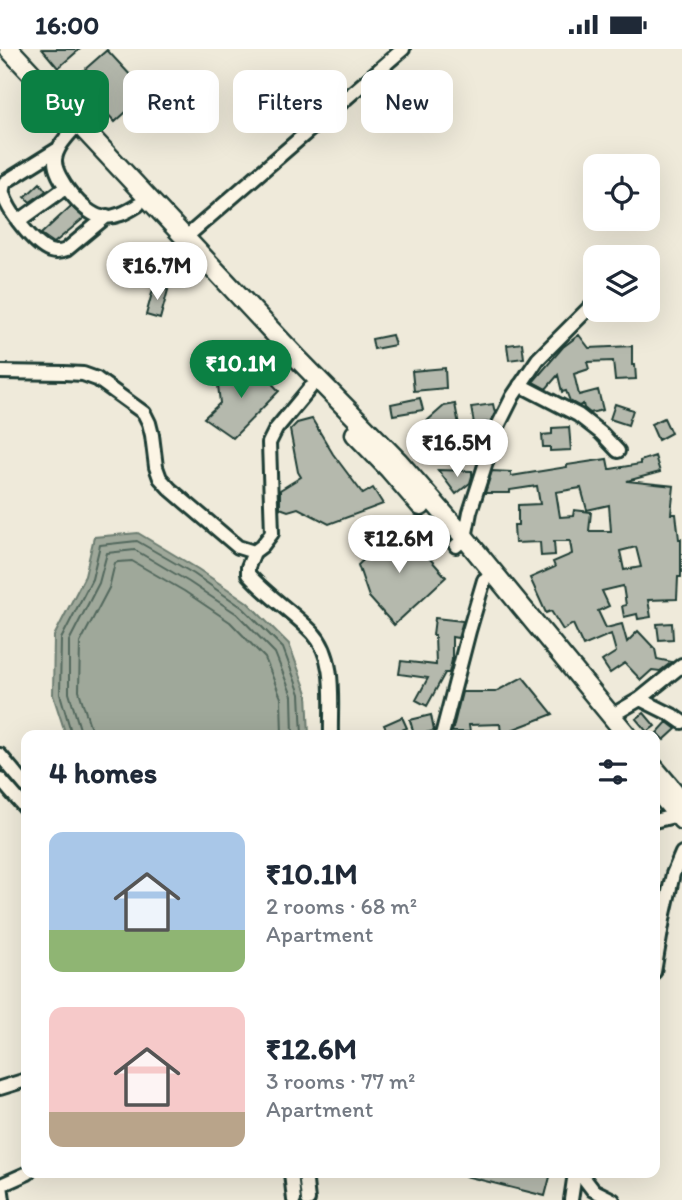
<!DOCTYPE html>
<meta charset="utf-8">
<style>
body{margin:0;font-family:Itim,sans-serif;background:#f6f6f7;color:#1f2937;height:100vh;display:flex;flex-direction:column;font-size:26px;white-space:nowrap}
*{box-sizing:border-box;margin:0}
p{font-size:23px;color:#747a83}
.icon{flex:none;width:38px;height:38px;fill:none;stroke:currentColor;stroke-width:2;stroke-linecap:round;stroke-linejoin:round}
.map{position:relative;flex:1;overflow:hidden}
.drawer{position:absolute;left:21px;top:681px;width:639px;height:448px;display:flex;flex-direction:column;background:#fff;border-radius:14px;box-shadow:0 7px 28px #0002}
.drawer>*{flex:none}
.guide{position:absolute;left:21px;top:21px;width:640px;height:63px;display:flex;gap:14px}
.tools{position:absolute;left:583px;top:105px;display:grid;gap:14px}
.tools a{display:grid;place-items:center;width:77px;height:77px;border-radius:14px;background:#fff;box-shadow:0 7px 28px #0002;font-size:35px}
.price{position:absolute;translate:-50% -60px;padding:0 16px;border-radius:24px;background:#fff;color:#222;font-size:23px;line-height:46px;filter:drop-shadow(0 2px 4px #0008)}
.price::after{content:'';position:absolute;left:50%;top:42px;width:21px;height:16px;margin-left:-10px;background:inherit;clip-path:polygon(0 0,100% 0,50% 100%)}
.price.current{background:#0b8043;color:#fff}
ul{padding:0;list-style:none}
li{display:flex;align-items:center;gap:21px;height:175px;padding:0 28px}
li span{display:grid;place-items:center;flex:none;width:196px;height:140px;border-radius:14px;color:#555}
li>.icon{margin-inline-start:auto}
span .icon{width:84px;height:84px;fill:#fffc;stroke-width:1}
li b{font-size:30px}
h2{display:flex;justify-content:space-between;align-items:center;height:84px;padding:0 28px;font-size:30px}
.tag{padding:0 24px;border-radius:14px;background:#fff;box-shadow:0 7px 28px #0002;font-size:24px;line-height:63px}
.tag.current{background:#0b8043;color:#fff}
.status{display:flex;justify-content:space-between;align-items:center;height:49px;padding:0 35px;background:#fff;direction:ltr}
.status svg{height:19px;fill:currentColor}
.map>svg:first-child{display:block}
.water{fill:#9fa89a;stroke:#6c7d71;stroke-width:2}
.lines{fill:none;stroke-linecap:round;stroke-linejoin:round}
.shore{stroke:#52685d;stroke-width:2}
.building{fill:#b5b9ad;stroke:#1f3d34;stroke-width:2;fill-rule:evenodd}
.minor-casing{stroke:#1f3d34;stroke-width:18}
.highway-casing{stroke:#1f3d34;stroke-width:23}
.minor{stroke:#fcf5e5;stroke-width:12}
.highway{stroke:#fcf5e5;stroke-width:18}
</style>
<div class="status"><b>16:00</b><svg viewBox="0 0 49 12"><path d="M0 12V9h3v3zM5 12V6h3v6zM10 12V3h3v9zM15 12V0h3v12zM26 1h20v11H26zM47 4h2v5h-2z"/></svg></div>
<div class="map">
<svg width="682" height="1151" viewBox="0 0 682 1151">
<rect width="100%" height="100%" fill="#efeada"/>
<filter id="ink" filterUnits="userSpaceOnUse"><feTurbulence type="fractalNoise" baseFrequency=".0143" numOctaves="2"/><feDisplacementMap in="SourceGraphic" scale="14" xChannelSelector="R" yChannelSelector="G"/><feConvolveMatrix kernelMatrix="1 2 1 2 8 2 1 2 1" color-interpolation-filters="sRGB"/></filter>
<g filter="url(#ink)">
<path class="water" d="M138,484L198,520L247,553L289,595L307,644L309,686H66L53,646L54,587L85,527L94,488Z"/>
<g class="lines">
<path class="shore" d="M72,686L60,645L61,590L92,530L100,496L137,492L194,525L243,559L283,599L300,645L302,686
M81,686L80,680L69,644V592L99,534L107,504L135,501L189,533L237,565L275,604L292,647L293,686
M91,686L90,677L79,642L80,594L109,539L115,514L118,513L132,512L184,542L230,573L265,609L281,649L282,686"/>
</g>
<path class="building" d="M42,0H80L58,19Z
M107,1L147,44L115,73L75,29Z
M40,134L46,142L30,153L25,148Z
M71,157L84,169L54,194L41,185Z
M154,237L168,241L160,270L146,266Z
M392,286L395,296L374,300L372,290Z
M579,286L589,299L632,297V316H635L636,330L615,331L613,312L587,313L589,320L574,325L579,346L598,341L603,361L590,364L584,359L583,355L579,357L570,352L566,342L562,343L558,326L546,340L533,333L563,298Z
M522,294L524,309L509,311L507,296Z
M253,314L279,342L233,389L204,369L220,354L218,336Z
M445,319L446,339L414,342L412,322Z
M420,349L423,361L393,366L391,355Z
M455,355L459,376L433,411L411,386L444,357Z
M493,355L495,364L490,373L474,375L471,358Z
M615,355L633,361L628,376L610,370Z
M664,369L671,384L658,391L651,375Z
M312,370L333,405L363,445L373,439L383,455L329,475L298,459L288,462L280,459V441L301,428L298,423L290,381L297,374Z
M569,378L571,401L550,402V398H543L542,386L552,385V379Z
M655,407L660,423L627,432L674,437L671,465H676L679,490H681V528H678L677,550L648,551L651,568L638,570L637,565L624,568L622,557L626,556L623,537L602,542L609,557L598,562L606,579L622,575L627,593L638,582L655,600L657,610L672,613L660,622L652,621L641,631L625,614L610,624L602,612L616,603L611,585L583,597L573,575L563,581L551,562L546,564L530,529L555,518L553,513L572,505L570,492H554L555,506L541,507L540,493L515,494L514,476H518V456L540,455L537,437L510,441V444H485L492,422L511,423V427L567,418V416L607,410L609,420H611L640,415V412ZM581,439L587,461L609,456L611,482H589L591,463L574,461L573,467L560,468L556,443ZM636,498L641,518L624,521L620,502Z
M438,421L472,422V427L470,434L456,445Z
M400,476L446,528L394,576L369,548L358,516Z
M435,569L463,572L458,589L452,588V611L449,624H445L427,657L416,651L428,629L399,625L401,612L436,616L435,586H433Z
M672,574L673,590L659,591L657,575Z
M523,628L553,665L501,685L500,675L469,676L470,683H452L462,643H495Z
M644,664L655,677L647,683L636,670Z
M431,666L434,682L414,686L410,671Z
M402,668L407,679L389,686L384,676Z
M667,673L676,680L664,691L657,684Z
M461,1124H551L545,1147L461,1126Z"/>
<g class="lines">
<g class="minor-casing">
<path id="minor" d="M71,83C64,91 56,100 55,111C54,129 85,166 102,168C116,169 127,163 138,156
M58,100L5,133C3,138 2,140 3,144C7,161 34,196 50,202C56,204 61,203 66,201L107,167
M19,172L65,139
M185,189L403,0
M0,323L64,324L83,325L97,330L144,364L149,374L152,386L156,418L160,429L170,440L238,498L254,503L262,497L272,484L269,394L276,380L310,339
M520,336L578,366L601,384L618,402
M456,497L465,489L470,463L497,379L513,347L538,310L595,253
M254,503L248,518V525C267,547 293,563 313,584C337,610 330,654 331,686
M640,650L682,616
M611,667L640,650L672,666L682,673
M442,686L469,582L484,531
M0,706L26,737
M0,730L26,760
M654,772L678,766
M654,923L664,865L673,825L682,804
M0,1039L26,1031
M291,1124L294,1151
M305,1124L308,1151
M580,1124L593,1141L613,1151
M3,1151L1,1136L28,1124
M571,1151L575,1124"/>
</g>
<g class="highway-casing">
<path id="highway" d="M9,0L299,311L398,412L465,489L627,686
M355,385L389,420L421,457
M654,719L682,752
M659,744L682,771"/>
</g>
<use href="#minor" class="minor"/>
<use href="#highway" class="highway"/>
</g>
</g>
</svg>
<div class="tools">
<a><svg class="icon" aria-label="locate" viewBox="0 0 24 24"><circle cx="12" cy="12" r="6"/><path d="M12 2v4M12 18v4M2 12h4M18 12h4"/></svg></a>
<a><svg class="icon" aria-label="layers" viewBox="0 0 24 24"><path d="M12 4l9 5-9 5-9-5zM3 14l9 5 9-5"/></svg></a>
</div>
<b class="price" style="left:157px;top:253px">₹16.7M</b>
<b class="price current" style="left:241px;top:351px">₹10.1M</b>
<b class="price" style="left:457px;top:430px">₹16.5M</b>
<b class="price" style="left:399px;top:526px">₹12.6M</b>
<div class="guide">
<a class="tag current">Buy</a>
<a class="tag">Rent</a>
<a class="tag">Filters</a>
<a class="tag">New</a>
</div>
<section class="drawer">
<h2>4 homes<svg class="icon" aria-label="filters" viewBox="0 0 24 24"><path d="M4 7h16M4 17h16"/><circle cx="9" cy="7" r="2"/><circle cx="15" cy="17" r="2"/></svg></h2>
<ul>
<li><span style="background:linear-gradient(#a9c7e8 70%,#8fb573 0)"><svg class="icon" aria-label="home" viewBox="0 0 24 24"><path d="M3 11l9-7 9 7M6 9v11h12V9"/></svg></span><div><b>₹10.1M</b><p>2 rooms · 68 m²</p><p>Apartment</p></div></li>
<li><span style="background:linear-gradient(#f6c9c9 75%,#b9a48a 0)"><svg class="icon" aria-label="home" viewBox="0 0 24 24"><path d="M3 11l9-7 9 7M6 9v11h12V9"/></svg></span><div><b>₹12.6M</b><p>3 rooms · 77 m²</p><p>Apartment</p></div></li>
</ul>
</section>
</div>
